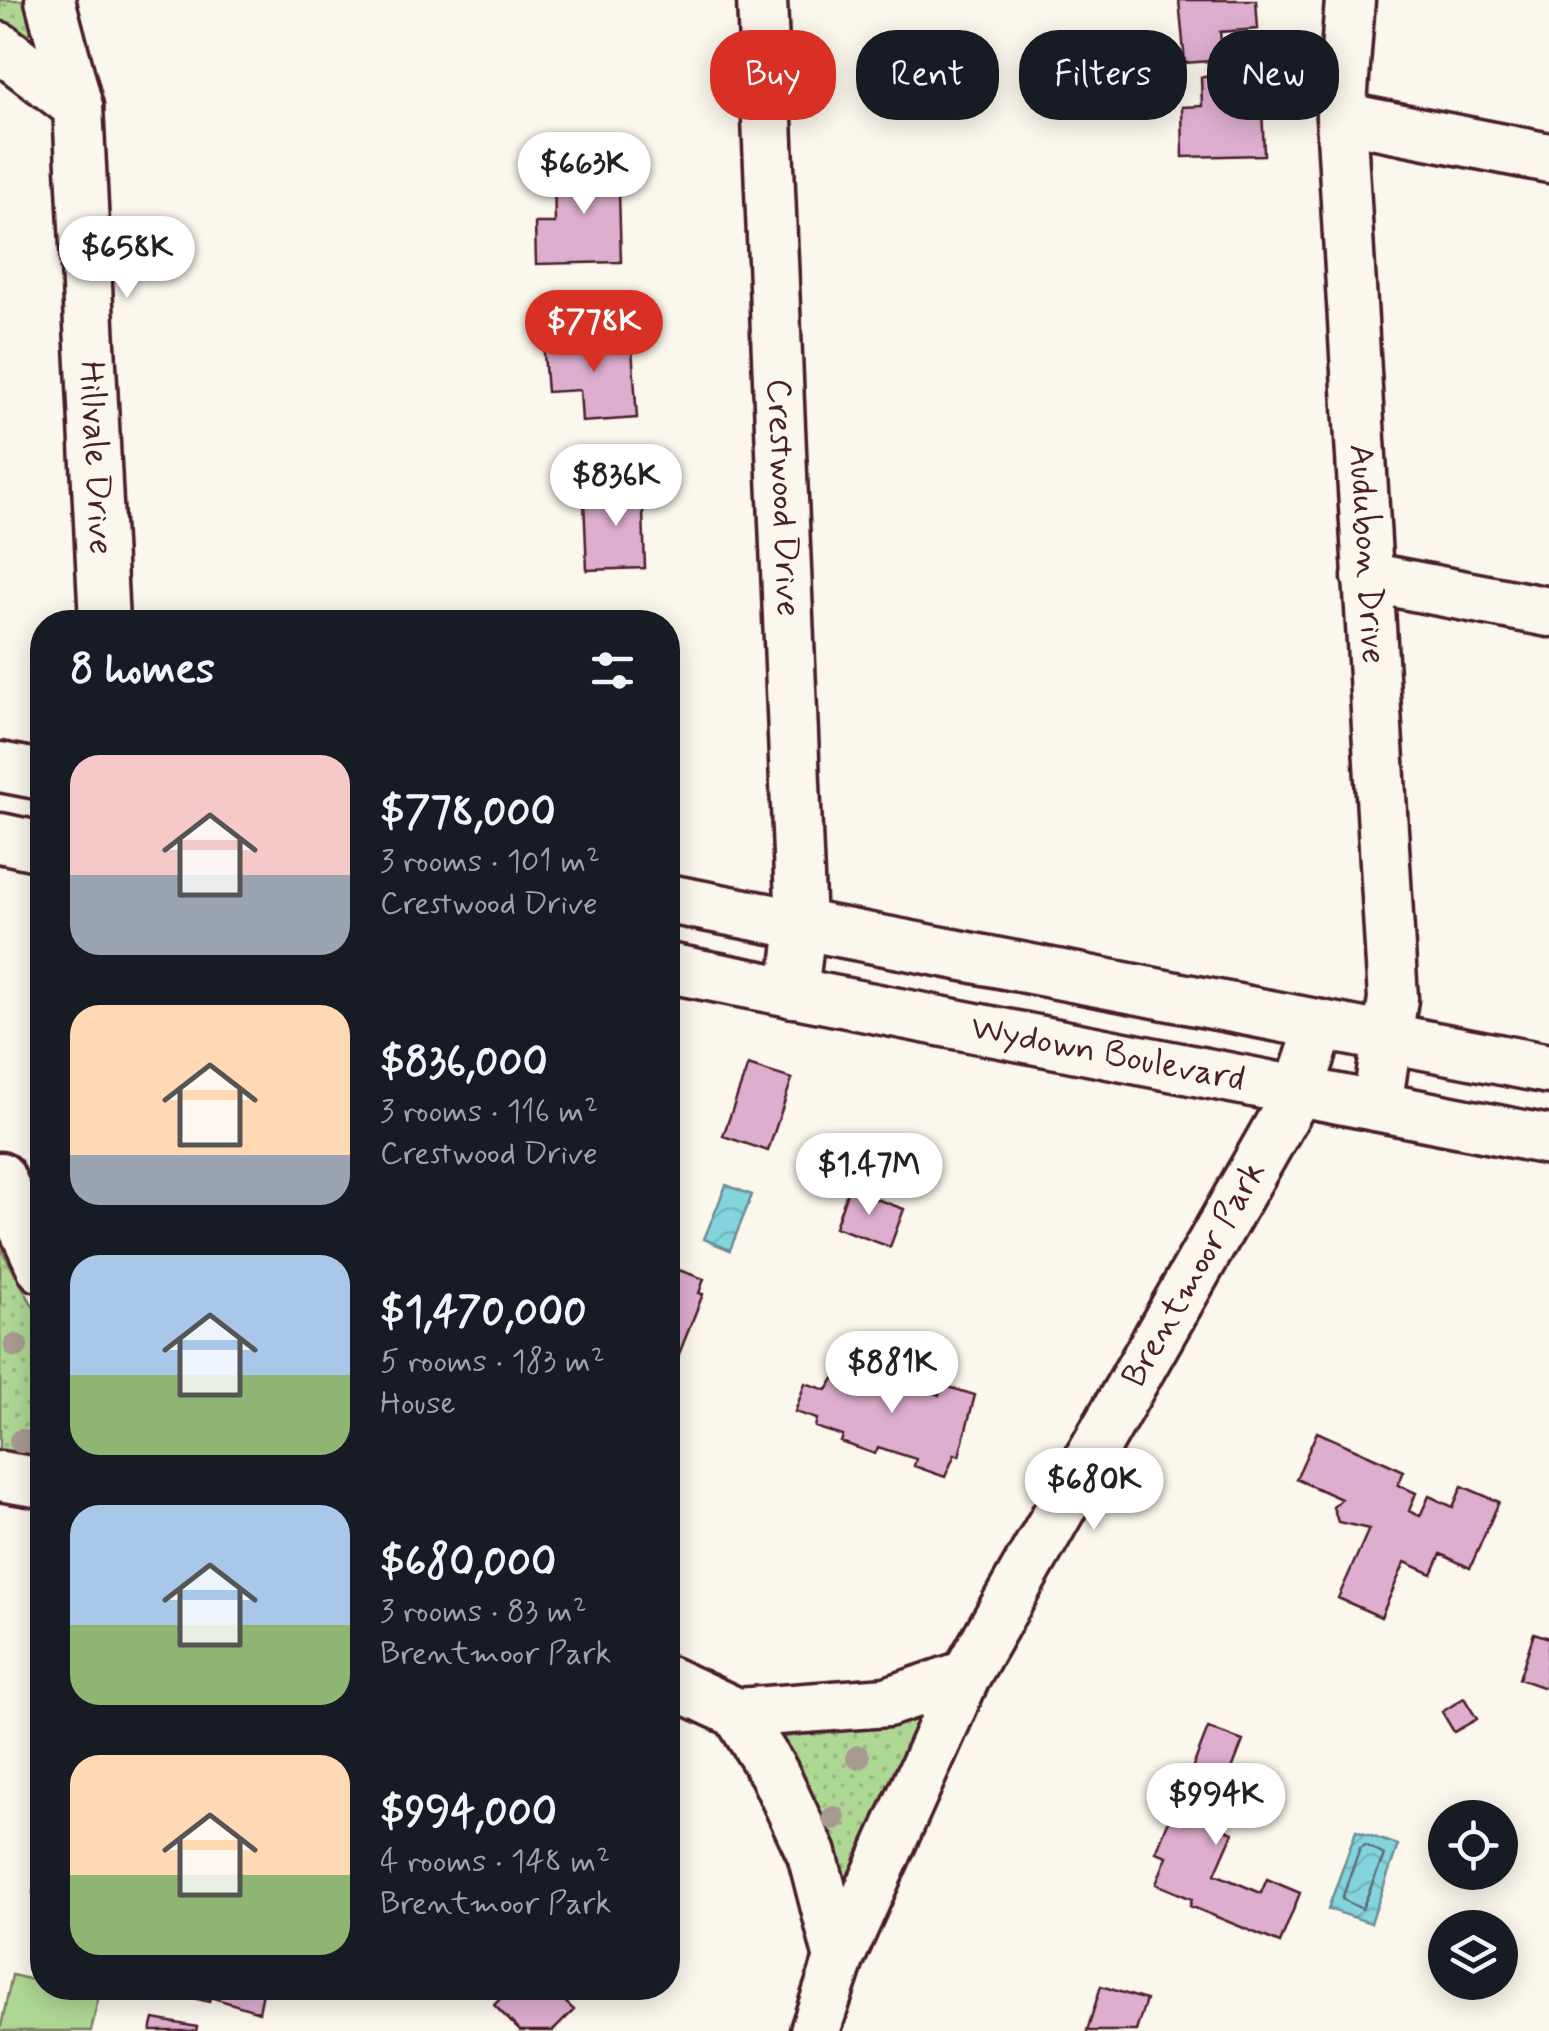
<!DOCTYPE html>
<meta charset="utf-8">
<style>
body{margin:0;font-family:Mynerve,sans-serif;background:#242831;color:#f1f3f6;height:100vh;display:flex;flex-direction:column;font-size:38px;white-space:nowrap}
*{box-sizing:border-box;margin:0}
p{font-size:32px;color:#9ea1a6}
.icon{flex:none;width:55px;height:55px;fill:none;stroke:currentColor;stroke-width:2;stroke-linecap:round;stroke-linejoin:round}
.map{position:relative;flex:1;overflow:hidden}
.panel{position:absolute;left:30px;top:610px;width:650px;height:1390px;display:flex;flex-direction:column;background:#171b24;border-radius:40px;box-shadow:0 5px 25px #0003}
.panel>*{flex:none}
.top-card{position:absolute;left:710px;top:30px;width:688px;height:90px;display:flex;gap:20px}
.fabs{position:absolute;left:1428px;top:1800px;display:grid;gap:20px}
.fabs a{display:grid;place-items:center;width:90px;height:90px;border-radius:50%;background:#171b24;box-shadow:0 5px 25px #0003;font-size:50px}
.price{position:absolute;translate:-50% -85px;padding:0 22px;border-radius:35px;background:#fff;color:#222;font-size:32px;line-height:65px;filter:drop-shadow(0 2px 5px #0008)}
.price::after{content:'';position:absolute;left:50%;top:60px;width:30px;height:22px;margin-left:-15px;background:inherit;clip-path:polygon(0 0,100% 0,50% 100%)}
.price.current{background:#d93025;color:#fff}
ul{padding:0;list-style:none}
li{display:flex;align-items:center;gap:30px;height:250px;padding:0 40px}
li span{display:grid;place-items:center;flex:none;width:280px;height:200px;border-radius:30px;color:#555}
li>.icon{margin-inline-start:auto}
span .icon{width:120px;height:120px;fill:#fffc;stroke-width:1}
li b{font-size:42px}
h2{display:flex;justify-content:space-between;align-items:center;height:120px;padding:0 40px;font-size:42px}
.chip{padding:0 35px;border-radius:40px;background:#171b24;box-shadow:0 5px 25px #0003;font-size:35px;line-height:90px}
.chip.current{background:#d93025;color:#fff}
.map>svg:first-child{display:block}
.grass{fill:url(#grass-dots);stroke:#7c7b60;stroke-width:2.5}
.pitch{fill:#aed794;stroke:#7c7b60;stroke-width:2.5}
.water{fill:url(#water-waves);stroke:#6c8c95;stroke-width:2.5}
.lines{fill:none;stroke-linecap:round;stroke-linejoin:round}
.shore{stroke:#616772;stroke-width:2.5}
.building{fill:#deaecf;stroke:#4a1f2b;stroke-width:2.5}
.minor-casing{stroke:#4a1f2b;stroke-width:55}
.minor{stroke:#fbf7ec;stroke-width:48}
.tree{fill:#a79a90}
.labels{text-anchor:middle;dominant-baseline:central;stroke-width:8;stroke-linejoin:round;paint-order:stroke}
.street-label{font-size:35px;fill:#4a1f2b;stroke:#fbf7ec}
</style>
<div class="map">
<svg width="1549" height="2031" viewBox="0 0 1549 2031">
<defs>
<pattern id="grass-dots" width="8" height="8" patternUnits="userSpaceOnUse" patternTransform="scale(2.5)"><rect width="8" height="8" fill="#aed794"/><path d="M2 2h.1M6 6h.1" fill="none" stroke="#97b880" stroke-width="1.8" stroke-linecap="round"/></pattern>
<pattern id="water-waves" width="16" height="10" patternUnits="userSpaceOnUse" patternTransform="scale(2.5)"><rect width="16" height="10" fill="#83d4dc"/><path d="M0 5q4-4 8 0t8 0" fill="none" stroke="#73b6bd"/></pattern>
</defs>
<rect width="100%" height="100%" fill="#fbf7ec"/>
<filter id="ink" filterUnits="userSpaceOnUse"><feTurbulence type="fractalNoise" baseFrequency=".01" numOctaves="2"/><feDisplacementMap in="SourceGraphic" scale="20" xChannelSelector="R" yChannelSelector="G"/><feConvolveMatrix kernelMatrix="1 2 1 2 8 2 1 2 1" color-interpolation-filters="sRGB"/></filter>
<g filter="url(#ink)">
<path class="grass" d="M0,0H25L33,21L31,32L24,35L0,21Z
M0,1247L42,1322V1459L0,1452Z
M911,1711L924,1714L851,1886L845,1883L781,1741L784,1737L853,1729Z"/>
<path class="pitch" d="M12,1975L42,1982V1988L99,1995L91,2031H0Z"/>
<path class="water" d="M726,1185L752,1195L730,1250L704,1239Z
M1356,1831L1398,1845L1371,1923L1328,1909Z"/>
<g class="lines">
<path class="shore" d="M1366,1845L1384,1855L1362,1909L1342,1899L1360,1848Z"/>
</g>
<path class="building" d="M1179,0H1256L1258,29L1220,32L1223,60L1185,63Z
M1247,75L1248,105H1262L1264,155L1183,157L1182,107L1202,106L1201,77Z
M603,149L618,157L621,262L536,264L535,223H555L554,177L588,176V160Z
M631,335L637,418L582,422L580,390L547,392L543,341Z
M642,483L645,568L587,570L584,501L608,500L607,484Z
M748,1065L792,1079L768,1151L723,1136Z
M848,1189L904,1209L890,1247L835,1227Z
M676,1269L704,1279L699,1293L703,1294L673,1369L668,1367V1292Z
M869,1362L897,1371L894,1379L939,1395L942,1385L975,1395L959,1456L955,1454L945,1477L914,1466L916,1459L878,1447L875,1454L841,1442L843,1436L815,1427L817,1419L795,1412L805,1383L827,1390L837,1374L858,1381Z
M1317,1432L1404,1471L1398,1485L1416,1493L1409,1511L1420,1516L1429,1496L1453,1507L1462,1486L1499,1502L1470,1568L1441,1554L1432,1574L1405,1562L1381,1617L1338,1598L1369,1529L1338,1522L1333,1507L1341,1499L1296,1479Z
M1534,1633L1549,1638L1545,1688L1519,1679Z
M1464,1698L1477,1719L1454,1732L1442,1712Z
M1208,1728L1243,1741L1218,1805L1225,1808L1229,1819L1225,1829L1233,1833L1215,1874L1261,1893L1267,1879L1300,1893L1280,1943L1190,1906L1192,1899L1156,1884L1167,1856L1156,1852L1169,1820L1163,1809L1169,1795L1183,1792Z
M42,1853V1895L33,1893Z
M1101,1986L1146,2000L1136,2031H1087Z
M188,1988H264L259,2012L210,1997L209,2002L186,1996Z
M511,1988H566L558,1995L574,2010L553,2031H520L494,2005Z
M154,2019L197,2027L196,2031H151Z"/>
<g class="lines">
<g class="minor-casing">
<g id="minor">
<path id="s1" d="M50,0L78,107L104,622"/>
<path id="s2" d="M762,0L801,925L793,993"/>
<path id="s3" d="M1350,0L1341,117L1393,999L1377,1106"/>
<path d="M0,47L78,107"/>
<path d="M1341,117L1549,158"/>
<path d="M1367,577L1549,612"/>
<path d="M0,767L42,775"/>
<path d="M0,838L42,847"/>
<path d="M668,899L1549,1069"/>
<path id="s4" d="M668,968L1549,1140"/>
<path d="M0,1177L42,1268"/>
<path d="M0,1476L42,1483"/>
<path d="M668,1681L737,1713L774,1773L812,1854L839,1959"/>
<path d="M737,1713L887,1702L966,1675"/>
<path id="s5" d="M815,2031L839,1959L966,1675L1299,1090L1321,1025"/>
</g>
</g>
<use href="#minor" class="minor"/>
</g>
<g class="tree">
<circle cx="16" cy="1346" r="12"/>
<circle cx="21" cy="1441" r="12"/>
<circle cx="858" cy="1757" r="12"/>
<circle cx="834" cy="1818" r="12"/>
</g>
</g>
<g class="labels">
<g class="street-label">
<text stroke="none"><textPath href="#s1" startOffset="462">Hillvale Drive</textPath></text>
<text stroke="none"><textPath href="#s2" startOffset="498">Crestwood Drive</textPath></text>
<text stroke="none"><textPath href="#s3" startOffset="555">Audubon Drive</textPath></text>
<text stroke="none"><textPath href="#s4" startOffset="448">Wydown Boulevard</textPath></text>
<text stroke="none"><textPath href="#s5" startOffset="848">Brentmoor Park</textPath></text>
</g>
</g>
</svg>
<div class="fabs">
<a><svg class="icon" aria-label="locate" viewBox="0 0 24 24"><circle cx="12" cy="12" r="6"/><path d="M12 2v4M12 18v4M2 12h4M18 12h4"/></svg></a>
<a><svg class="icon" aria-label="layers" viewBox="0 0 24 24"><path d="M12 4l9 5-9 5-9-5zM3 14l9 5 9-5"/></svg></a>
</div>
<b class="price" style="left:584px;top:217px">$663K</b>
<b class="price" style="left:127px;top:301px">$658K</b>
<b class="price current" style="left:594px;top:375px">$778K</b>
<b class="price" style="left:616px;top:529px">$836K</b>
<b class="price" style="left:869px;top:1218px">$1.47M</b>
<b class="price" style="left:892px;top:1416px">$881K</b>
<b class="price" style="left:1094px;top:1533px">$680K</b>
<b class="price" style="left:1216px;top:1848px">$994K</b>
<div class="top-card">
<a class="chip current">Buy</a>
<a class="chip">Rent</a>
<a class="chip">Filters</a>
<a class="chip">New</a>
</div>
<section class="panel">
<h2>8 homes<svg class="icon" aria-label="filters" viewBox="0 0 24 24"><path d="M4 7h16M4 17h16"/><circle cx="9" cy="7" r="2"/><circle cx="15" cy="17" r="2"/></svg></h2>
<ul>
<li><span style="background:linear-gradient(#f6c9c9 60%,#9aa5b1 0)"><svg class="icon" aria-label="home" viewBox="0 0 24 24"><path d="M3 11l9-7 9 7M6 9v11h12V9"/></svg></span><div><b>$778,000</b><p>3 rooms · 101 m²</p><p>Crestwood Drive</p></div></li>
<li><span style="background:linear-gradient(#ffd9b3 75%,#9aa5b1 0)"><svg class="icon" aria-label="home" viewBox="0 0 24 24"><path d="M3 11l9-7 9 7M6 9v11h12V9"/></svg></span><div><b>$836,000</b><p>3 rooms · 116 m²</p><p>Crestwood Drive</p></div></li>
<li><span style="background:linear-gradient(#a9c7e8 60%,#8fb573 0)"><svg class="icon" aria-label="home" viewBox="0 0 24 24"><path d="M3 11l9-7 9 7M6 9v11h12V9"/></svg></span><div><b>$1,470,000</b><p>5 rooms · 183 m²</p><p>House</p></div></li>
<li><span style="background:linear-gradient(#a9c7e8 60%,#8fb573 0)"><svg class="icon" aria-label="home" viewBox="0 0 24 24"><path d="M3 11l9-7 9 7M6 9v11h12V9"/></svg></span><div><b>$680,000</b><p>3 rooms · 83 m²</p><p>Brentmoor Park</p></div></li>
<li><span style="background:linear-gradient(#ffd9b3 60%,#8fb573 0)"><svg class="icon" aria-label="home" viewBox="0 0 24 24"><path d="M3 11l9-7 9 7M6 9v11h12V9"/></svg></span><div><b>$994,000</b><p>4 rooms · 148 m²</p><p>Brentmoor Park</p></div></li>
</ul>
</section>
</div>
